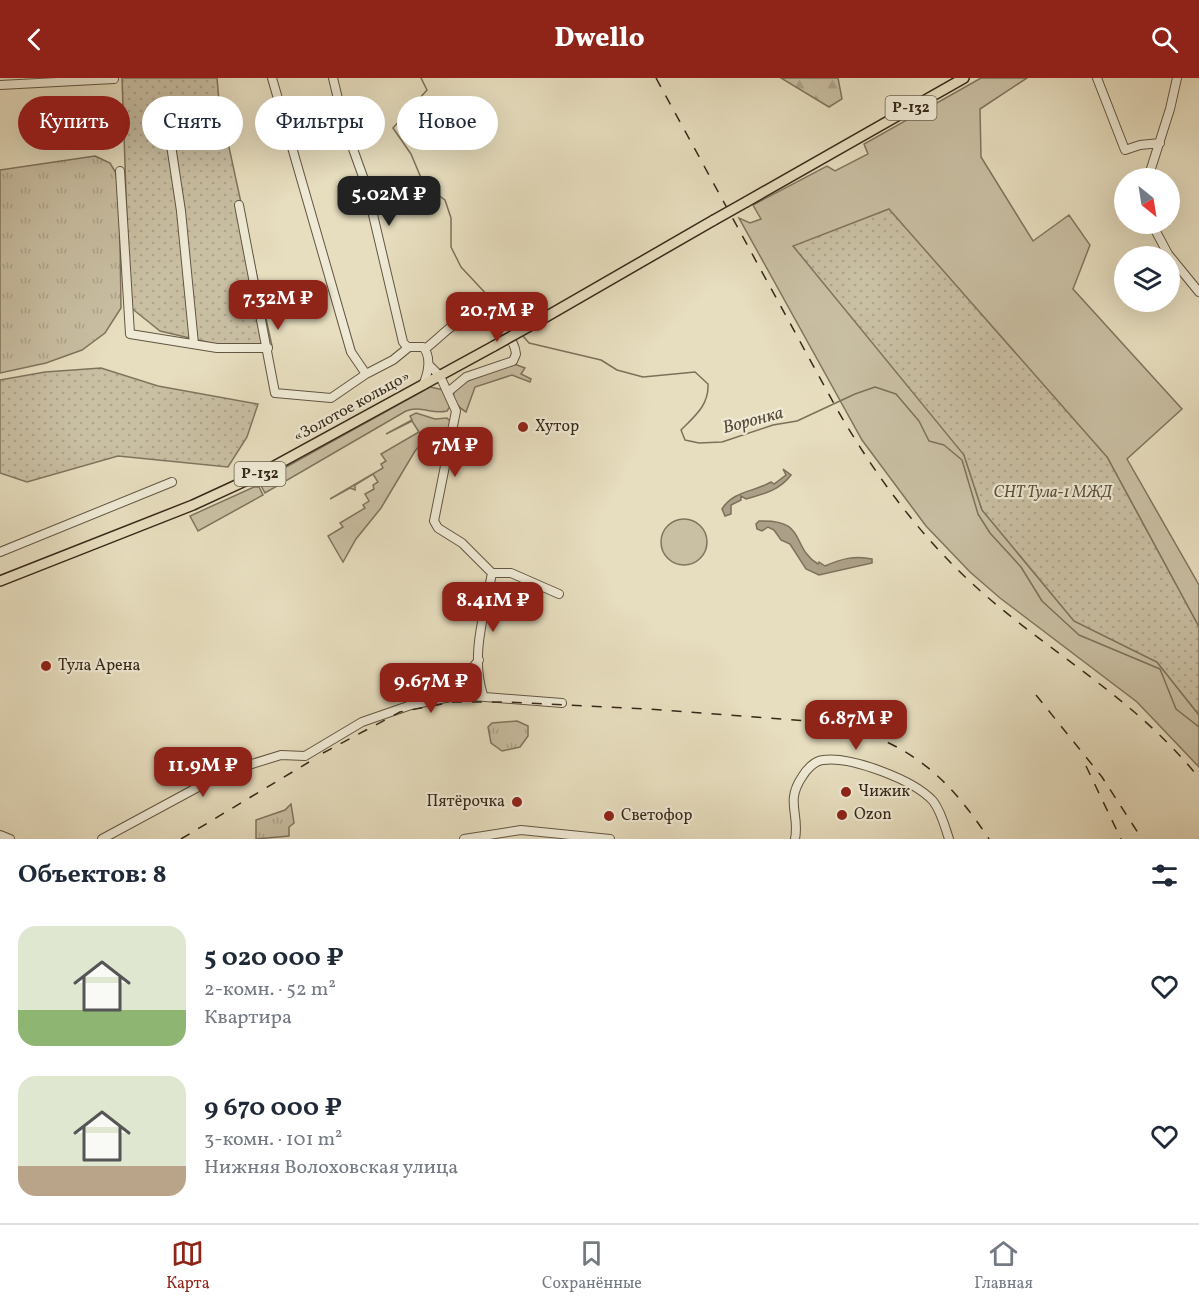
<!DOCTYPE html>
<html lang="ru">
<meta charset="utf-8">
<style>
body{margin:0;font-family:Vollkorn,serif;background:#f2f2f3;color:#1f2937;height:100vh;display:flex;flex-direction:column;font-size:22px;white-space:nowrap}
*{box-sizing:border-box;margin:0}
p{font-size:20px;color:#747a83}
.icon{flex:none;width:33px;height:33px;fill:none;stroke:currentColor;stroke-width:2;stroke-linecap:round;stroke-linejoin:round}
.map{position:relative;height:761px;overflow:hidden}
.drawer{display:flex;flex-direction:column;background:#fff;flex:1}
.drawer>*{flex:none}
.guide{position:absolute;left:18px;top:18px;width:600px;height:54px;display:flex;gap:12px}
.needle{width:39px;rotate:150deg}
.controls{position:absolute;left:1114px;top:90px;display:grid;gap:12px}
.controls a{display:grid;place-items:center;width:66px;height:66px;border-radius:50%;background:#fff;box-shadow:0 6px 24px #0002;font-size:30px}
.price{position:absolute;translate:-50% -51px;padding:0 14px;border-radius:12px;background:#8f2418;color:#fff;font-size:20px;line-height:39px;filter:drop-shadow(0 2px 3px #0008)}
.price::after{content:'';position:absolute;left:50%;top:36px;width:18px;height:14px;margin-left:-9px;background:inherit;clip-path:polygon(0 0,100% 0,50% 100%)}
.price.current{background:#222;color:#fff}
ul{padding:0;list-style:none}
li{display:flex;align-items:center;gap:18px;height:150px;padding:0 18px}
li span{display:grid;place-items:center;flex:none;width:168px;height:120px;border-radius:18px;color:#555}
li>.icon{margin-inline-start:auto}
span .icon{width:72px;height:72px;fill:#fffc;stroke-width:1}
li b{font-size:26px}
h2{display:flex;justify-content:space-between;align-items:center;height:72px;padding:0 18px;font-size:26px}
.chip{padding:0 21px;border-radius:27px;background:#fff;box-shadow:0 6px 24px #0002;font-size:21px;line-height:54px}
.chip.current{background:#8f2418;color:#fff}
header{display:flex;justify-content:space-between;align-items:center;height:78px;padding:0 18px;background:#8f2418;color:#fff;font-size:27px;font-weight:800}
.tabs{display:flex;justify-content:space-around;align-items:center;height:84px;border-top:2px solid #e0e1e3;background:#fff;font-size:16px;color:#747a83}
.tabs a{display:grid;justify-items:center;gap:3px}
.tabs .current{color:#8f2418}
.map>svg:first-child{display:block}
.grass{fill:#c9bfa3;stroke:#80745e;stroke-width:1.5}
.forest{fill:url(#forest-firs);stroke:#80745e;stroke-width:1.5}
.park{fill:url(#park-tufts);stroke:#80745e;stroke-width:1.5}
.garden{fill:url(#garden-dots);stroke:#80745e;stroke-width:1.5}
.water{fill:#aba087;stroke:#7d705b;stroke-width:1.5}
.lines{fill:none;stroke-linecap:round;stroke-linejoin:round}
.stream{stroke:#7d705b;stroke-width:1.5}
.minor-casing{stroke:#635642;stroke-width:10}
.major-casing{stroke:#372819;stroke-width:12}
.minor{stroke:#efead5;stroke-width:8}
.major{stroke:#e7debf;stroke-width:9}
.rail{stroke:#372819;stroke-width:1.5;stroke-dasharray:10 10;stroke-linecap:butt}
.major-bridge-casing{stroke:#372819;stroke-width:12;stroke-linecap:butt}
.major-bridge{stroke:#e7debf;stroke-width:9}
.poi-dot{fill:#8f2418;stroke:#efead5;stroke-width:2}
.labels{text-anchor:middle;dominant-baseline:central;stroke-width:4.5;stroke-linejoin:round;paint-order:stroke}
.shield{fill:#efead5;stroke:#6e6251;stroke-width:1.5}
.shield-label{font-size:15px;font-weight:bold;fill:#372819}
.street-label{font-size:16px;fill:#372819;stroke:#efead5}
.poi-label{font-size:16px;fill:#372819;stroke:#efead5;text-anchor:start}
.park-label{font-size:16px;font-style:italic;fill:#5c4e3c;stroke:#efead5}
.water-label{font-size:18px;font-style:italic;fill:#5a4c3a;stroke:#efead5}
</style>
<header><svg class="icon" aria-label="back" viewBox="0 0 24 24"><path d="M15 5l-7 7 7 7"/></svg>Dwello<svg class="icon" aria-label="search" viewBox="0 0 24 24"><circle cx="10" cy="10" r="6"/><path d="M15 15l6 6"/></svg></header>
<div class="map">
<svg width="1199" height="761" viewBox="0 0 1199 761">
<defs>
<pattern id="forest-firs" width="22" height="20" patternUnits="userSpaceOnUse" patternTransform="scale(1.5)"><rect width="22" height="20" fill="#c9bfa3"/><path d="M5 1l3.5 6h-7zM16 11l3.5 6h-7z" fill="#ada48c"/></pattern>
<pattern id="park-tufts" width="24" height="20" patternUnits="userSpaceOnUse" patternTransform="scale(1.5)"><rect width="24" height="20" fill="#c9bfa3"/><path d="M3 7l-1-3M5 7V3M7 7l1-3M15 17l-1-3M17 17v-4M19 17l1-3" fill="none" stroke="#ada48c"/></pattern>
<pattern id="garden-dots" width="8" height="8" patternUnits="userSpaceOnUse" patternTransform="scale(1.5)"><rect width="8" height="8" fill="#c9bfa3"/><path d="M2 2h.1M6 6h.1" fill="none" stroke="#ada48c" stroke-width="1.8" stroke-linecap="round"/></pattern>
</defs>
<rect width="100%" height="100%" fill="#e7debf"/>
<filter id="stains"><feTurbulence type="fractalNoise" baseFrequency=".00333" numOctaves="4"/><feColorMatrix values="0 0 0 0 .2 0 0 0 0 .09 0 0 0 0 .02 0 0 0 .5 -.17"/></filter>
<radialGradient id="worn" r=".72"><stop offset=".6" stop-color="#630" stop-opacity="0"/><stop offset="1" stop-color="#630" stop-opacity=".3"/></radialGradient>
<path class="grass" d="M981,0H1027L980,31L981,79L1033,163L1069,137L1090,167L1073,211L1182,331L1127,381L1199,507V549L1107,379L964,377L982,432L1074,543L1157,584L1199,637V689L1137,624L1000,520L970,494L926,448L862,362L739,140L750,145L761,141L753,127L827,88L835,93L868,76L864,66Z
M514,286L525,290L521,296L531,301L530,304L512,297L475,309L466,334C458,329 450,321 455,311L469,302Z
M430,309L444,312L451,327L447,333C432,337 421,327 406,333L265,415L259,404Z
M416,335L435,341L447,340L450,343L449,351L424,363L415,373L381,430L356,461L343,484L328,458L343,449L340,445L365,430L363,427L369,423L365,416L374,411L373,407L378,404L373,396L355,407V412L350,410L330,421L383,390L381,386L386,383L381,376L419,354L412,343L386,356L412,342L410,338Z
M254,409H259L263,417L198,453L190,438Z
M661 464a23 23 0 1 1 46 0a23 23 0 1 1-46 0Z"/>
<path class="forest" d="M781,0H838L842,21L829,29Z"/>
<path class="park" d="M95,78L110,85L119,100L121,230L105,255L82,272L46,285L0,295V92Z
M517,643L528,648V658L520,669L502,673L491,665L488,649L492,645Z
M291,726L294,745L289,749V758L256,761V742L285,732Z"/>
<path class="garden" d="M122,0H217L219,23L272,268L228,269L160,253L130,229Z
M889,131L1107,379L1199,549V637L1157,584L1074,543L982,432L964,377L793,168Z
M101,290L158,308L258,326L247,359L228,389L118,378L27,404L0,395V302L45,294Z"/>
<path class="water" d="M783,391L791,397C780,412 764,416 746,421L741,418V422L731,427V436L725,438L722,431C733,413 754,414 771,404L774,406L786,397Z
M759,443C808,441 790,469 818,486L819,484L825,488C841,481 855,477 872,481V485L819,497L806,491L790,466L781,462L774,452L768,449L762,453L757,451L756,446Z"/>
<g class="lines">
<path class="stream" d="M421,0L427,12L393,50L411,76L424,107L445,122L451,140V169L461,189L519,251
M523,258L529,265L601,282L617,292L643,299L695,294L708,306C709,327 695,338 681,352L685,362L699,365L722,364L773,347L797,343L855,316L875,309L896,316L919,343L929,363L944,367L962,382L978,436L990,455L1021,489L1042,523L1079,557L1160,591L1176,631L1199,649"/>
<g class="minor-casing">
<path id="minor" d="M272,0L351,274L366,296L393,282L409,269
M333,0L344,46L366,107L403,264L407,269H423C432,279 428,296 423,307
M1097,0L1125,72L1140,67L1160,65
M0,7L114,1
M169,54L181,133L194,266
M120,93L130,256L217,270H268
M1148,100L1170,31L1177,0
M239,127L275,315L331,320L366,296
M1152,146L1168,176L1199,214
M425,271C449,253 471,220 500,248C507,255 515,265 516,276L513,283L466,299L448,314
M429,287L440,298L456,333L434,443L438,450L462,465L492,495
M0,474L172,404
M492,495H511L559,516
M483,617C470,577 485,534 492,495
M447,619L479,582
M0,757L10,761
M102,761L226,694L281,677L305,678L362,644L411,627L460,617L562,625
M464,761L521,752L610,761
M795,761C800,736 785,724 802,699C806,692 814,683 823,682C851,678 914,702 933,723C941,733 945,749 949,761"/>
</g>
<g class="major-casing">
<path id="major" d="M746,124L964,0
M537,244L714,142
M0,503L193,427L256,398L494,268"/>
</g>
<use href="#minor" class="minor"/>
<use href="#major" class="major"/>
<path class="rail" d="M656,0L838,333C880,405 928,469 992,523C1063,583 1140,626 1199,700
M1036,617L1102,699L1142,761
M323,675L400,634L453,624H505L647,631L833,645C909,665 946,696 989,761
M1086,688L1121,761
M181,761L309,684"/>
<g class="major-bridge-casing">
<path id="major-bridge" d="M714,142L746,124
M494,268L537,244"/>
</g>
<use href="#major-bridge" class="major-bridge"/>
</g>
<g class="poi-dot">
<circle cx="523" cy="349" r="6"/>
<circle cx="46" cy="588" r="6"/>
<circle cx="846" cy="714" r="6"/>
<circle cx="517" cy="724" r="6"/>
<circle cx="842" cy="737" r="6"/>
<circle cx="609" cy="738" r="6"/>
</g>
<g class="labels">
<g class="shield">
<rect x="885.5" y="18" width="51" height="24" rx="4.5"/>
<rect x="234.5" y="384" width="51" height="24" rx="4.5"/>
</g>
<g class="shield-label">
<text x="911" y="30">Р-132</text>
<text x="260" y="396">Р-132</text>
</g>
<g class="street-label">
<text transform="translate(352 329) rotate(-29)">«Золотое кольцо»</text>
</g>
<g class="poi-label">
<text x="535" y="349">Хутор</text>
<text x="58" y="588">Тула Арена</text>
<text x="858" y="714">Чижик</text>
<text x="505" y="724" text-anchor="end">Пятёрочка</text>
<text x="854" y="737">Ozon</text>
<text x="621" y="738">Светофор</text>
</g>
<g class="park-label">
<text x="1053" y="415">СНТ Тула-1 МЖД</text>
</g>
<g class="water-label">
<text transform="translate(753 343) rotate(-15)">Воронка</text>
</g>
</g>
<rect width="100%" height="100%" filter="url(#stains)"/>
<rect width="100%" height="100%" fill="url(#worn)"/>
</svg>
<div class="controls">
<a><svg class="needle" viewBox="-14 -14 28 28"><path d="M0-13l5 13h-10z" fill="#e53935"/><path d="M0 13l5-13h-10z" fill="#747a83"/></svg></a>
<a><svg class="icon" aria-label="layers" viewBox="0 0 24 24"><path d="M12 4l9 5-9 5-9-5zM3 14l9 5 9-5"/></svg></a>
</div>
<b class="price current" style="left:389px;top:149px">5.02M ₽</b>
<b class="price" style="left:278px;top:253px">7.32M ₽</b>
<b class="price" style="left:497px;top:265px">20.7M ₽</b>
<b class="price" style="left:455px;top:400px">7M ₽</b>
<b class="price" style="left:493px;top:555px">8.41M ₽</b>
<b class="price" style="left:431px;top:636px">9.67M ₽</b>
<b class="price" style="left:856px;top:673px">6.87M ₽</b>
<b class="price" style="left:203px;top:720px">11.9M ₽</b>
<div class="guide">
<a class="chip current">Купить</a>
<a class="chip">Снять</a>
<a class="chip">Фильтры</a>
<a class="chip">Новое</a>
</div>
</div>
<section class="drawer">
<h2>Объектов: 8<svg class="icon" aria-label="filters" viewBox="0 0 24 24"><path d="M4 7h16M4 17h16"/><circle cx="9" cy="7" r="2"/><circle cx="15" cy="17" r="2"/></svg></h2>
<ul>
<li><span style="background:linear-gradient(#dfe7d0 70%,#8fb573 0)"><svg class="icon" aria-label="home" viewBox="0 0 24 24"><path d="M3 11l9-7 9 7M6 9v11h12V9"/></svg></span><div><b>5 020 000 ₽</b><p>2-комн. · 52 m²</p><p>Квартира</p></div><svg class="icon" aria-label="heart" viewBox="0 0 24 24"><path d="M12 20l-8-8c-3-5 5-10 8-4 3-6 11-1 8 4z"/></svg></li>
<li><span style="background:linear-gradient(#dfe7d0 75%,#b9a48a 0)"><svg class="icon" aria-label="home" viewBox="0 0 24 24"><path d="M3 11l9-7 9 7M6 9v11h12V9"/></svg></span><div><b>9 670 000 ₽</b><p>3-комн. · 101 m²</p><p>Нижняя Волоховская улица</p></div><svg class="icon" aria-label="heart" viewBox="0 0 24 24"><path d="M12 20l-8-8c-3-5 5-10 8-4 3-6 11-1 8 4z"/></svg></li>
</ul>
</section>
<nav class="tabs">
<a class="current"><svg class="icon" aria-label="map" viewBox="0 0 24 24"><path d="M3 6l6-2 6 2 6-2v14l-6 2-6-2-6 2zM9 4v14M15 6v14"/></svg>Карта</a>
<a><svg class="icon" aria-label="saved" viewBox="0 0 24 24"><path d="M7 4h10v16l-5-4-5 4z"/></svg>Сохранённые</a>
<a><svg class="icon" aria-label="home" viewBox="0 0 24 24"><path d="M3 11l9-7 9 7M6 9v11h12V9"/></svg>Главная</a>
</nav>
